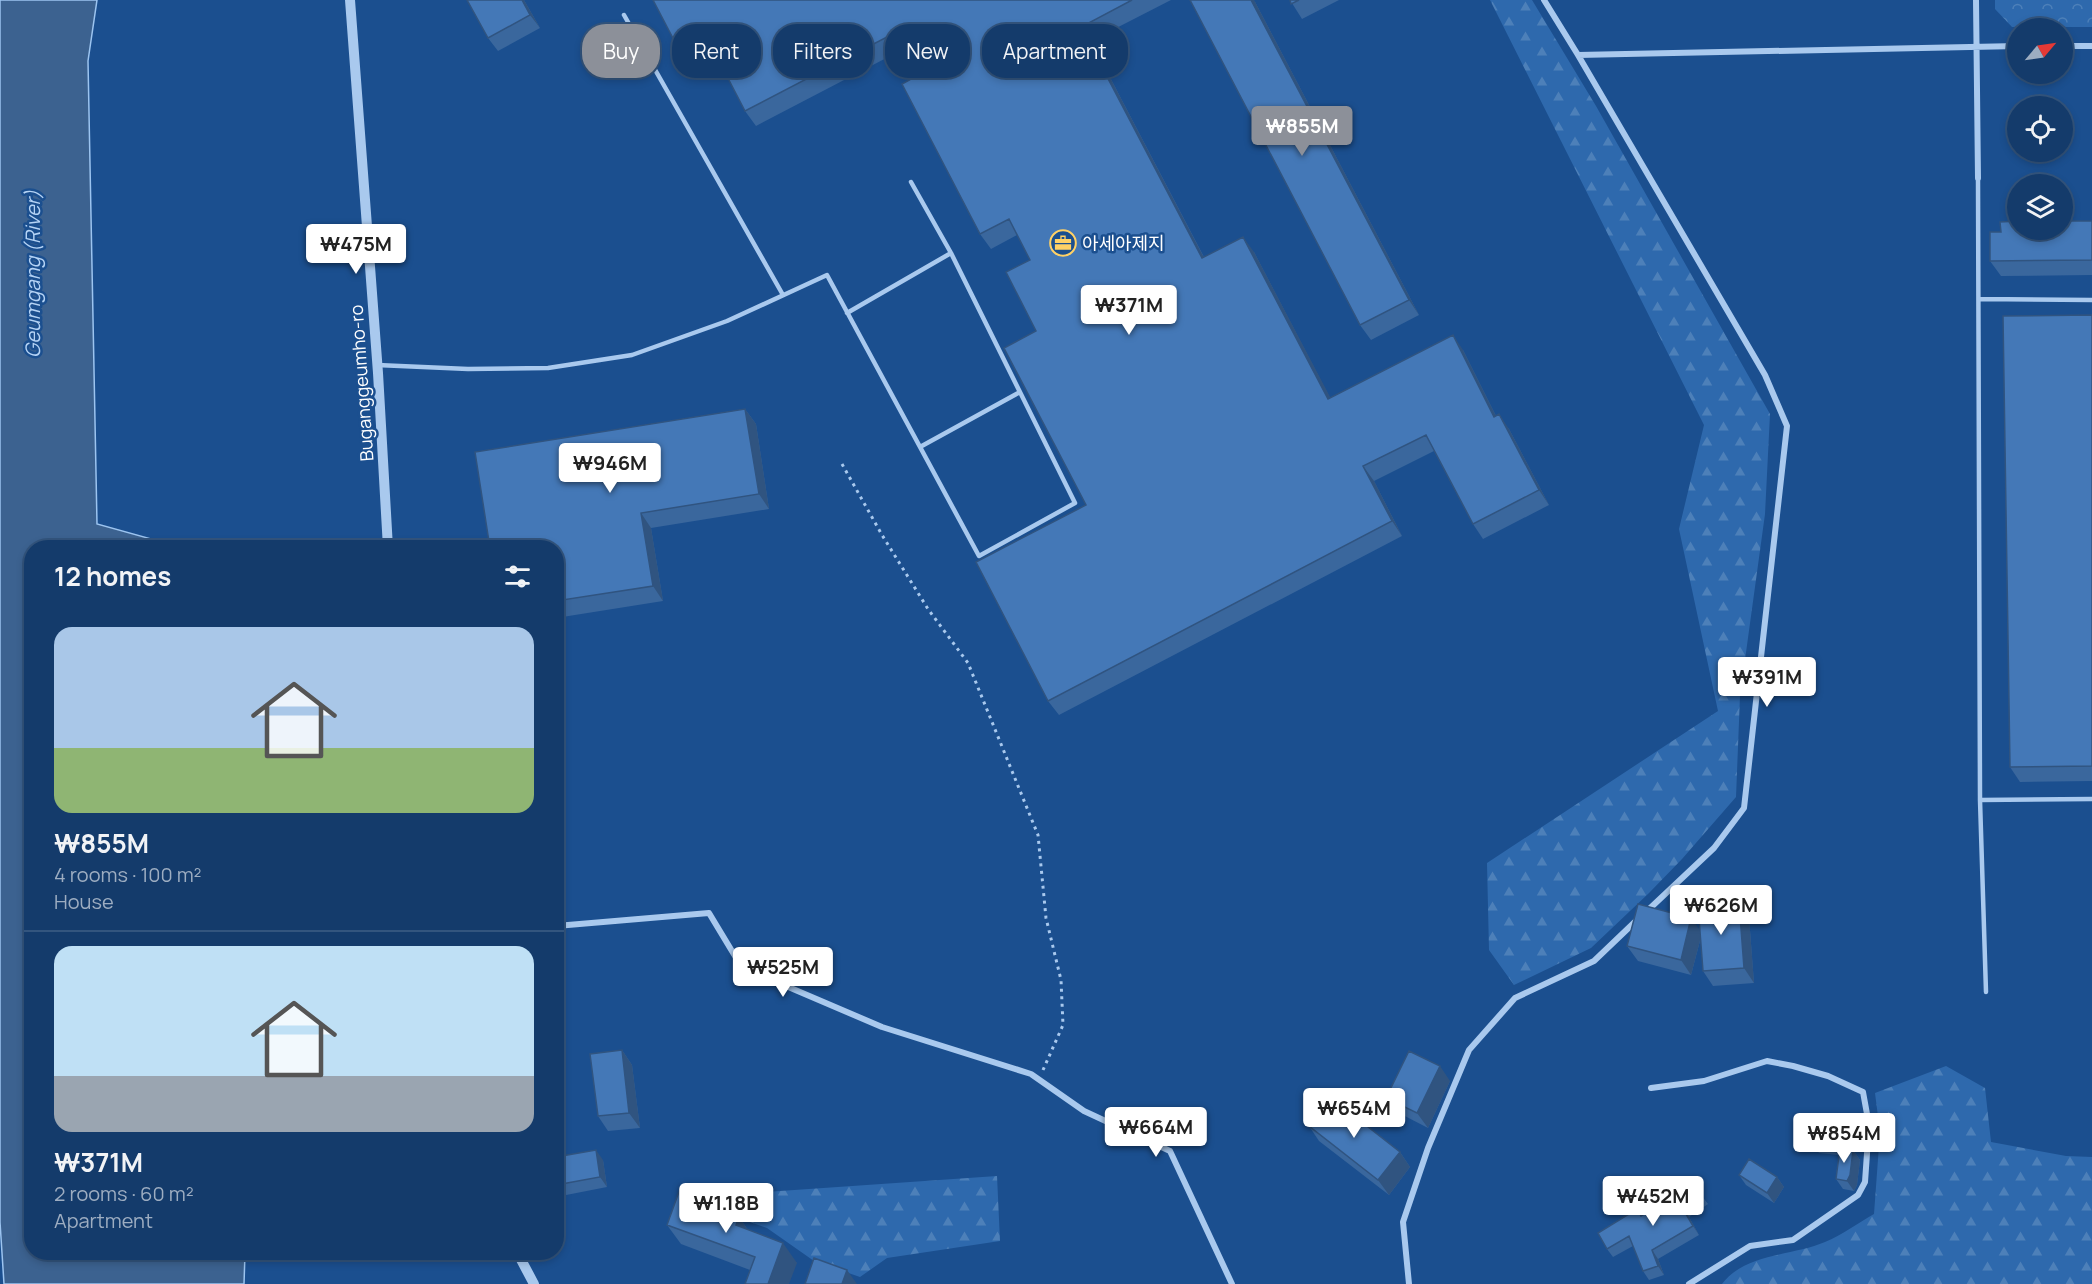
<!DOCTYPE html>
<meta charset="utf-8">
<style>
body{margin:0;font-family:Manrope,"Noto Sans KR",sans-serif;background:#214673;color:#f1f3f6;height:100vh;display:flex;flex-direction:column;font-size:22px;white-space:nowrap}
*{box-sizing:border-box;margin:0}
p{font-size:20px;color:#9dadc1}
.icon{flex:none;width:33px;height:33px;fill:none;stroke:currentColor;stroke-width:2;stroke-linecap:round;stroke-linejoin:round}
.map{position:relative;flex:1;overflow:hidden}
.sheet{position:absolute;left:24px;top:540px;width:540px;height:720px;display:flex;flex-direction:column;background:#143b6b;border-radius:24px;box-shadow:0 3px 9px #0003,0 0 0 2px #33557e}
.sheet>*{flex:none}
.banner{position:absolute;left:582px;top:24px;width:570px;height:54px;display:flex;gap:12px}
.needle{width:39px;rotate:61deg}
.controls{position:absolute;left:2007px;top:18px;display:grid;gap:12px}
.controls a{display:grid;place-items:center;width:66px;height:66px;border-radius:50%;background:#143b6b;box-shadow:0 3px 9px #0003,0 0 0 2px #33557e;font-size:30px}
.price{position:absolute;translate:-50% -51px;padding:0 14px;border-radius:6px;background:#fff;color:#222;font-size:20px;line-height:39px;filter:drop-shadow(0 2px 3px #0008)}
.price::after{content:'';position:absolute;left:50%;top:36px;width:18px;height:14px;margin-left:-9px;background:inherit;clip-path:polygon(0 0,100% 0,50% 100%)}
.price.selected{background:#8c9099;color:#fff}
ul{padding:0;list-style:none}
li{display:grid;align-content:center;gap:12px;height:318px;padding:0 30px}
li+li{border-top:2px solid #33557e}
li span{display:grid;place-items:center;height:186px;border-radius:18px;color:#555}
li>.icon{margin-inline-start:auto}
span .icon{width:108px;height:108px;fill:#fffc;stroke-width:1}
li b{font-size:26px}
h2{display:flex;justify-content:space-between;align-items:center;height:72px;padding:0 30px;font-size:26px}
.tag{padding:0 21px;border-radius:24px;background:#143b6b;box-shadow:0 3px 9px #0003,0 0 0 2px #33557e;font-size:21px;line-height:54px}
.tag.selected{background:#8c9099;color:#fff}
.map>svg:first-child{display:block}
.forest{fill:url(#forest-firs)}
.park{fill:url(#park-crowns)}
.water{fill:#3c6290;stroke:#9cc4f0;stroke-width:1.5}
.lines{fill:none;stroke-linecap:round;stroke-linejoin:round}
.path{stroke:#a9c9ee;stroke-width:3;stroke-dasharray:3 4.5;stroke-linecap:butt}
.service{stroke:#a9c9ee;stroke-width:4.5}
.minor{stroke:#a9c9ee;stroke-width:6}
.tertiary{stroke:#a9c9ee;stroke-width:10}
.wall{fill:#3a679d}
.shaded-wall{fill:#305480}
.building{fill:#4478b7;stroke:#305480;stroke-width:1.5}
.labels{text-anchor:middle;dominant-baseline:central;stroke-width:5;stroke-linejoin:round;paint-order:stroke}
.poi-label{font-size:18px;fill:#fff;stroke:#1b4f8f;text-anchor:start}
.street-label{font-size:18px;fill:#fff;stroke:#1b4f8f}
.water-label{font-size:20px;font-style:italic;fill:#b5d3f5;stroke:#1b4f8f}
</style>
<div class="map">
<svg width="2092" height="1284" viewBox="0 0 2092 1284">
<defs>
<pattern id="forest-firs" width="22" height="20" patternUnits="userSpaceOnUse" patternTransform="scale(1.5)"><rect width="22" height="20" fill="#2e69ad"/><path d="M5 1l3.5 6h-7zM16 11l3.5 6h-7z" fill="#4d80b9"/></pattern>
<pattern id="park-crowns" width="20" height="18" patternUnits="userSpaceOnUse" patternTransform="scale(1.5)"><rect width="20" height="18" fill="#2e69ad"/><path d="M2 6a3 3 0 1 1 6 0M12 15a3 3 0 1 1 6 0" fill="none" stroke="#4d80b9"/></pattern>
</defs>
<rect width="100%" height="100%" fill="#1b4f8f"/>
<path class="forest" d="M1490,0H1532L1596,106L1770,414L1765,514L1740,696L1736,797L1682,859L1649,893L1591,948L1514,985L1489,950L1487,863L1718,711L1679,529L1704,425Z
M1946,1066L1985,1088L1991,1142L2066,1156L2092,1157V1284H1722C1745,1253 1793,1256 1825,1242C1842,1235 1858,1223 1874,1214L1880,1132L1875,1093Z
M997,1176L1000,1241L887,1258L860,1277L814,1261L767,1228L708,1207L709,1196Z"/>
<path class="park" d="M1995,0H2092V27H2012L1995,9Z"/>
<path class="water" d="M0,0H97L88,61L97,524L155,540L157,547L32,548V1252L245,1253L244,1284H4L0,1222Z"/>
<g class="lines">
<path class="path" d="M842,464L882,535L928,609L968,663L1038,835L1046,918L1061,980L1063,1025L1043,1070"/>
<path class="service" d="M624,15L783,295
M1978,178L1980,800L1986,992
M1979,299L2092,300
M847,313L951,253L911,182
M377,365L468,369L548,368L632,355L727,321L827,275L979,556L1075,503L951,253
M920,447L1020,392
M1980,800L2092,799"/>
<path class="minor" d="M1544,0L1578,55L2018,46
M1976,0L1978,178
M2062,46H2092
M1578,55L1765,375L1787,426L1744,808L1714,848L1646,912
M556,926L709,913L744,971L786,986L882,1027L1031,1074L1084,1111L1170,1151L1232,1284
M1651,1088L1704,1081L1767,1061L1793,1066L1828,1076L1863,1092L1869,1125L1865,1182L1858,1195L1793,1240L1750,1246L1689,1284
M1409,1284L1403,1222L1428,1148L1469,1050L1515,998L1594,961L1639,918"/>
<path class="tertiary" d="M350,0L378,373L388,548
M517,1252L534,1284"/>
</g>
<path class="wall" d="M524,0L540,28L498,51L488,38Z
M653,0H1171L1091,41L1204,257L1254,252L1330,398L1463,350L1496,416L1509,429L1549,505L1483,539L1473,524L1434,451L1374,481L1402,536L1059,715L1048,701L1086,505L1036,331L1030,260L1017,235L991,249L980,234L931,68L917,42L756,126L745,111L711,46L687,59L676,44Z
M1254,0L1419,315L1371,340L1360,325Z
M1290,0H1339L1302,19Z
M2092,221V275L2001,276L1990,261L2001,232Z
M2092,315V781L2020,782L2010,767Z
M745,409L756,424L769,509L651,528L663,601L556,618V548Z
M1749,917L1754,983L1713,986L1703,971L1701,937L1691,975L1638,961L1627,946L1700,930Z
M622,1050L632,1065L640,1128L608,1131L598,1116Z
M1450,1081L1428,1128L1397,1112L1386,1098Z
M1309,1126L1400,1152L1410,1167L1389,1195L1319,1141Z
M1852,1139L1851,1150H1853L1860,1160L1857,1185L1854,1191L1843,1189L1836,1179L1839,1155L1819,1153L1812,1143Z
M556,1157L603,1160L607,1187L556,1197Z
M1739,1175L1777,1177L1784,1187L1774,1203L1746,1185Z
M1692,1183L1708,1204L1689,1217L1699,1235L1658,1259L1664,1275L1649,1280L1643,1271L1633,1246L1613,1257L1607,1249L1642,1215L1671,1198Z
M716,1208L739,1217L748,1230L797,1263L750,1270L681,1244L667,1225Z"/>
<path class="shaded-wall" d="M522,0H524L540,28L530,15Z
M1251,0H1254L1419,315L1409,300Z
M1081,27L1091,41L1212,273L1202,258Z
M1243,237L1254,252L1339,414L1328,399Z
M1453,335L1463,350L1504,432L1494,417Z
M745,409L756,424L769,509L759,494Z
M1499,414L1509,429L1549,505L1539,490Z
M1363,466L1374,481L1402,536L1392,521Z
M641,513L651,528L663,601L653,586Z
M1739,902L1749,917L1754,983L1744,968Z
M1691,918L1702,933L1691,975L1681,960Z
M622,1050L632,1065L640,1128L629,1113Z
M1440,1066L1450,1081L1428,1128L1417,1113Z
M1845,1129L1852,1139L1850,1156L1843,1146Z
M596,1150L603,1160L607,1187L600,1177Z
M1853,1150L1860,1160L1857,1185L1854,1191L1847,1181Z
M1400,1152L1410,1167L1389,1195L1378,1180Z
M1777,1177L1784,1187L1774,1203L1767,1193Z
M710,1201L724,1220L709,1206Z
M1683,1209L1689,1217L1699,1235L1693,1226Z
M739,1217L752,1236L736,1225Z
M783,1243L797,1263L789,1284H768Z
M1652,1250L1658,1259L1664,1275L1658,1266Z
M847,1270L857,1284H842Z"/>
<path class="building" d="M467,0H522L530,15L488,38Z
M653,0H1132L1081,27L1202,258L1243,237L1328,399L1453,335L1494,417L1499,414L1539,490L1473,524L1426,435L1363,466L1392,521L1048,701L976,562L1086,505L1004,348L1036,331L1006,272L1030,260L1009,219L980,234L902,84L931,68L908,26L745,111L703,30L676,44Z
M1190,0H1251L1409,300L1360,325Z
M1290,0H1299L1291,4Z
M2018,221V230H2062V221H2092V260L1990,261V232H2001L2000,222Z
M2092,315V766L2010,767L2003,316Z
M745,409L759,494L641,513L653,586L556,601V548H490L475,452Z
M1739,902L1744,968L1703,971L1698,905Z
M1638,904L1691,918L1681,960L1627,946Z
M622,1050L629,1113L598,1116L590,1054Z
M1409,1051L1440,1066L1417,1113L1386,1098Z
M1331,1098L1400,1152L1378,1180L1309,1126Z
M1813,1126L1845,1129L1843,1146L1812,1143Z
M1840,1148L1853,1150L1850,1175L1847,1181L1836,1179Z
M596,1150L600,1177L556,1185V1157Z
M1749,1159L1777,1177L1767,1193L1739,1175Z
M1692,1183L1702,1195L1683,1209L1693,1226L1652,1250L1658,1266L1643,1271L1629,1236L1607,1249L1598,1233L1637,1209L1641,1216L1671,1198Z
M680,1189L710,1201L709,1206L739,1217L736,1225L783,1243L768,1284H745L755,1257L667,1225Z
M814,1258L847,1270L842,1284H805Z"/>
<defs>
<g id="office-ring" transform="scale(1.35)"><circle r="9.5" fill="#1b4f8f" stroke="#ffd166" stroke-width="1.5"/><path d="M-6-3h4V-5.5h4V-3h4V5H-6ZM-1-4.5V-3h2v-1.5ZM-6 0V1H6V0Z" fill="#ffd166"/></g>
</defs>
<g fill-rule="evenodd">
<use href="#office-ring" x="1063" y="243"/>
</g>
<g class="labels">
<g class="poi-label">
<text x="1082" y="243">아세아제지</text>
</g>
<g class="street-label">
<text transform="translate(361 383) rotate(-94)">Buganggeumho-ro</text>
</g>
<g class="water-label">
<text transform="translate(32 274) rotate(-90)">Geumgang (River)</text>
</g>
</g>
</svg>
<div class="controls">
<a><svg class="needle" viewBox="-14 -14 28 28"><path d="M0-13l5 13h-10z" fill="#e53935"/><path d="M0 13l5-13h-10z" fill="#9dadc1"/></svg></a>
<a><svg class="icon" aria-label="locate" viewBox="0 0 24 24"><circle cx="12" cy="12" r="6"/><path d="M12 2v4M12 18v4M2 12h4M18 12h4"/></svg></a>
<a><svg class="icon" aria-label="layers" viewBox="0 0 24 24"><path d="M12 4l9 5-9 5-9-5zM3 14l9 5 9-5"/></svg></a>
</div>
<b class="price selected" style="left:1302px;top:157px">₩855M</b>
<b class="price" style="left:356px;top:275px">₩475M</b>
<b class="price" style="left:1129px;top:336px">₩371M</b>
<b class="price" style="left:610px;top:494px">₩946M</b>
<b class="price" style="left:1767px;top:708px">₩391M</b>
<b class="price" style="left:1721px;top:936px">₩626M</b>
<b class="price" style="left:783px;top:998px">₩525M</b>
<b class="price" style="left:1354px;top:1139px">₩654M</b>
<b class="price" style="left:1156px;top:1158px">₩664M</b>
<b class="price" style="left:1844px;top:1164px">₩854M</b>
<b class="price" style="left:1653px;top:1227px">₩452M</b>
<b class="price" style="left:726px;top:1234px">₩1.18B</b>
<div class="banner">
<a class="tag selected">Buy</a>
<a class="tag">Rent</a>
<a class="tag">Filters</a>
<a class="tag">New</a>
<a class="tag">Apartment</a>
</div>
<section class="sheet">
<h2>12 homes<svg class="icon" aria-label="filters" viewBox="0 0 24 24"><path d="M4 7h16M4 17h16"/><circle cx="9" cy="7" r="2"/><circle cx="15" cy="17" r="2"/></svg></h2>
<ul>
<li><span style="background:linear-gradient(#a9c7e8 65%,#8fb573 0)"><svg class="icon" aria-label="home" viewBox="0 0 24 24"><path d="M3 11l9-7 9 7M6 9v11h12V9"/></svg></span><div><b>₩855M</b><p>4 rooms · 100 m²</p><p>House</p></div></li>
<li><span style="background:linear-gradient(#bfe0f5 70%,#9aa5b1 0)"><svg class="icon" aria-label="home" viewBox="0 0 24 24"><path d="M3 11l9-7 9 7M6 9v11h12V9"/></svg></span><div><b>₩371M</b><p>2 rooms · 60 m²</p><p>Apartment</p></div></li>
</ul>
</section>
</div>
